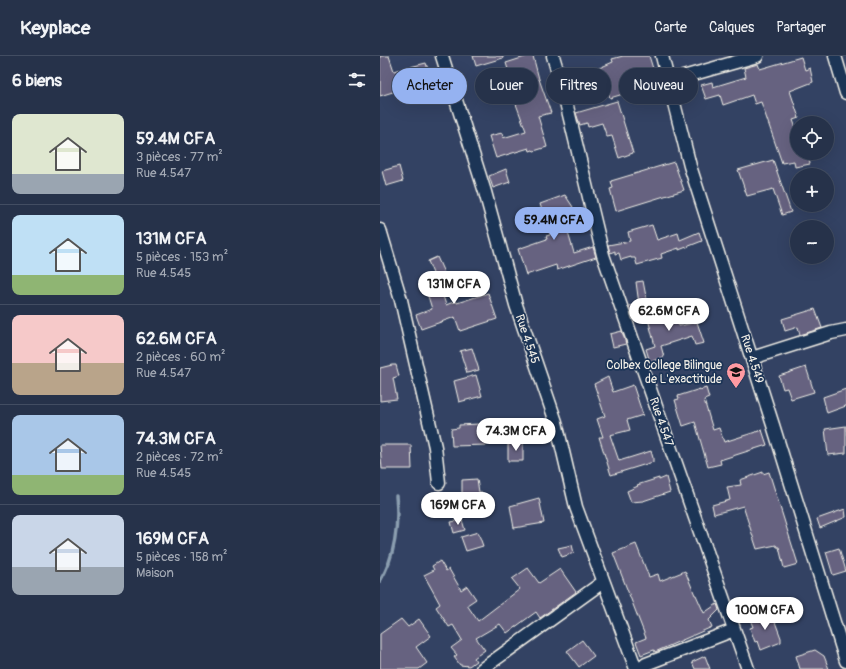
<!DOCTYPE html>
<html lang="fr">
<meta charset="utf-8">
<style>
body{margin:0;font-family:Pangolin,sans-serif;background:#2e3a51;color:#f1f3f6;height:100vh;display:flex;flex-direction:column;font-size:15px;white-space:nowrap}
*{box-sizing:border-box;margin:0}
p{font-size:13px;color:#a4aab5}
.icon{flex:none;width:22px;height:22px;fill:none;stroke:currentColor;stroke-width:2;stroke-linecap:round;stroke-linejoin:round}
.map{position:relative;flex:1;overflow:hidden}
.side{display:flex;flex-direction:column;background:#26324a;width:380px}
.side>*{flex:none}
.hud{position:absolute;left:12px;top:12px;width:380px;height:36px;display:flex;gap:8px}
.tools{position:absolute;left:410px;top:60px;display:grid;gap:8px}
.tools a{display:grid;place-items:center;width:44px;height:44px;border-radius:50%;background:#26324a;box-shadow:0 4px 16px #0002,0 0 0 1px #424d62;font-size:20px}
.price{position:absolute;translate:-50% -34px;padding:0 9px;border-radius:14px;background:#fff;color:#222;font-size:13px;line-height:26px;filter:drop-shadow(0 1px 2px #0008)}
.price::after{content:'';position:absolute;left:50%;top:24px;width:12px;height:9px;margin-left:-6px;background:inherit;clip-path:polygon(0 0,100% 0,50% 100%)}
.price.active{background:#95b2f1;color:#111}
ul{padding:0;list-style:none}
li{display:flex;align-items:center;gap:12px;height:100px;padding:0 12px}
li+li{border-top:1px solid #424d62}
li span{display:grid;place-items:center;flex:none;width:112px;height:80px;border-radius:8px;color:#555}
li>.icon{margin-inline-start:auto}
span .icon{width:48px;height:48px;fill:#fffc;stroke-width:1}
li b{font-size:17px}
h2{display:flex;justify-content:space-between;align-items:center;height:48px;padding:0 12px;font-size:17px}
.tag{padding:0 14px;border-radius:18px;background:#26324a;box-shadow:0 4px 16px #0002,0 0 0 1px #424d62;font-size:14px;line-height:36px}
.tag.active{background:#95b2f1;color:#111}
header{display:flex;align-items:center;gap:24px;box-sizing:border-box;height:56px;padding:0 20px;background:#26324a;border-bottom:1px solid #424d62}
header strong{font-size:19px}
nav{display:flex;gap:22px;margin-inline-start:auto;font-size:14px}
main{display:flex;flex:1;min-height:0}
.map>svg:first-child{display:block}
.lines{fill:none;stroke-linecap:round;stroke-linejoin:round}
.stream{stroke:#8b9eb0;stroke-width:3.5}
.building{fill:#666280;stroke:#f4f1e8}
.minor-casing{stroke:#f4f1e8;stroke-width:15}
.minor{stroke:#1d3557;stroke-width:12}
.labels{text-anchor:middle;dominant-baseline:central;stroke-width:3.5;stroke-linejoin:round;paint-order:stroke}
.street-label{font-size:12px;fill:#f4f1e8;stroke:#1d3557}
.poi-label{font-size:12px;fill:#f4f1e8;stroke:#1d3557;text-anchor:end}
</style>
<header>
<strong>Keyplace</strong>
<nav><a>Carte</a><a>Calques</a><a>Partager</a></nav>
</header>
<main>
<section class="side">
<h2>6 biens<svg class="icon" aria-label="filters" viewBox="0 0 24 24"><path d="M4 7h16M4 17h16"/><circle cx="9" cy="7" r="2"/><circle cx="15" cy="17" r="2"/></svg></h2>
<ul>
<li><span style="background:linear-gradient(#dfe7d0 75%,#9aa5b1 0)"><svg class="icon" aria-label="home" viewBox="0 0 24 24"><path d="M3 11l9-7 9 7M6 9v11h12V9"/></svg></span><div><b>59.4M CFA</b><p>3 pièces · 77 m²</p><p>Rue 4.547</p></div></li>
<li><span style="background:linear-gradient(#bfe0f5 75%,#8fb573 0)"><svg class="icon" aria-label="home" viewBox="0 0 24 24"><path d="M3 11l9-7 9 7M6 9v11h12V9"/></svg></span><div><b>131M CFA</b><p>5 pièces · 153 m²</p><p>Rue 4.545</p></div></li>
<li><span style="background:linear-gradient(#f6c9c9 60%,#b9a48a 0)"><svg class="icon" aria-label="home" viewBox="0 0 24 24"><path d="M3 11l9-7 9 7M6 9v11h12V9"/></svg></span><div><b>62.6M CFA</b><p>2 pièces · 60 m²</p><p>Rue 4.547</p></div></li>
<li><span style="background:linear-gradient(#a9c7e8 75%,#8fb573 0)"><svg class="icon" aria-label="home" viewBox="0 0 24 24"><path d="M3 11l9-7 9 7M6 9v11h12V9"/></svg></span><div><b>74.3M CFA</b><p>2 pièces · 72 m²</p><p>Rue 4.545</p></div></li>
<li><span style="background:linear-gradient(#c9d6e8 65%,#9aa5b1 0)"><svg class="icon" aria-label="home" viewBox="0 0 24 24"><path d="M3 11l9-7 9 7M6 9v11h12V9"/></svg></span><div><b>169M CFA</b><p>5 pièces · 158 m²</p><p>Maison</p></div></li>
</ul>
</section>
<div class="map">
<svg width="466" height="613" viewBox="0 0 466 613">
<rect width="100%" height="100%" fill="#334263"/>
<filter id="ink" filterUnits="userSpaceOnUse"><feTurbulence type="fractalNoise" baseFrequency=".025" numOctaves="2"/><feDisplacementMap in="SourceGraphic" scale="8" xChannelSelector="R" yChannelSelector="G"/><feConvolveMatrix kernelMatrix="1 2 1 2 8 2 1 2 1" color-interpolation-filters="sRGB"/></filter>
<g filter="url(#ink)">
<g class="lines">
<path class="stream" d="M0,525C15,501 19,468 16,440"/>
</g>
<path class="building" d="M0,0H9L14,15L46,7L51,24L0,40Z
M93,0H123V2L96,10Z
M148,0H153L159,23L171,57L158,60L167,91L154,95L153,94L150,95L149,92L116,102L109,80L122,77L123,82L146,75L133,40L136,39L126,7Z
M243,0H269L275,19L247,27L250,36L230,42L223,22L213,25L210,16L233,6L232,3Z
M421,1L425,14L430,12L433,26L410,35L419,62L413,64L417,75V97H428L430,108L415,111L414,105L402,107L381,46L375,48L372,39L343,49L340,39L326,43L321,29L332,26L333,31L366,21L364,12L378,8L380,13Z
M237,45L253,97L239,102L232,80L227,81L222,67L208,71L207,67L200,69L196,57Z
M393,104L411,156L402,159L393,133L367,140L358,114Z
M294,106L304,134L236,155L230,133L233,132L231,125Z
M19,110L23,125L6,130L2,115Z
M126,113L130,126L113,132L109,120Z
M185,139L193,151L188,155L192,168L186,170L194,197L213,191L216,201L177,214L176,209L146,219L138,193L167,183L166,180L170,179L160,148Z
M272,169L277,184L298,177L300,184L319,176L322,185L299,194V192L281,198L282,202L257,209L255,202H251V201L241,204L239,197L235,198V195L230,197L228,189L250,185L248,176Z
M57,201L69,228L60,231L66,249L76,245L77,247L108,237L117,263L80,275L75,261L41,273L36,259L52,253L48,240L50,239L44,224L54,220L48,205Z
M263,225L267,246L270,245L272,257L253,261L249,250L259,248L256,226Z
M293,251L299,270L317,266L324,287L315,289L312,280L281,290L284,301L270,306L266,293L275,290L267,259Z
M435,253L442,272L420,279L418,271L405,275L402,263Z
M242,275L246,288L233,291L230,278Z
M92,292L99,314L87,317L80,295Z
M12,309H16L19,320L13,322L17,343L0,345V312Z
M426,311L434,336L411,343L407,332L403,333L399,320Z
M96,319L102,340L79,346L74,325Z
M228,321L233,336L253,329L263,359L247,364L250,374L230,379L239,405L271,395L273,402V406L231,419L219,381H223L217,363L225,360L214,328Z
M326,332L329,342L324,344L333,374L339,372L344,386L382,374L387,389L340,404L341,408L328,411L315,366L303,370L295,344L299,343L298,340L320,333V334Z
M466,333V350L447,357L443,341Z
M99,368L100,377L117,375L118,386H107V389L72,390L71,373L79,372V369Z
M466,370V397L448,399L445,373Z
M143,386V405H128V388Z
M0,389H31L32,413H2Z
M383,416V418L389,416L418,508L404,512L399,491H397L396,489L377,493L363,450L334,458L332,449L350,444L347,431L361,429L360,424Z
M286,421L290,436L263,445L251,446L247,435L258,430L257,429L279,422V424Z
M97,423L99,436H102L100,452L82,451V424Z
M159,442L164,467L134,472L130,450Z
M465,453L466,461L440,472L437,463Z
M82,464L85,474L74,477L71,466Z
M98,476L103,490L86,495L81,481Z
M256,488L269,521L278,518L280,525L305,515L315,539H316L324,557L337,548L339,554L329,564L332,571L275,596L274,594L261,599L256,586L266,582L233,497Z
M192,489L194,497L182,501L178,492Z
M459,492L466,515L453,519L446,496Z
M60,505L66,515L69,513L81,534L87,530L96,543L87,549L98,565L140,533L132,523L148,512L159,527L180,513L196,536L160,562L156,556L127,577L120,568L96,582L105,594L94,602L96,605L89,610L80,609L74,601L77,599L71,592L82,584L73,569L69,571L56,551L60,548L44,519L54,514L52,510Z
M391,555L401,582V586L381,594L378,585L375,586L370,572L373,571L370,563Z
M21,563L28,571L39,563L51,580L36,591L47,607L39,613H0V578Z
M202,584L214,600L199,611L187,595Z
M435,594L444,600L449,613H420L416,600Z
M325,600L330,613H315L312,606Z"/>
<g class="lines">
<g class="minor-casing">
<path id="minor" d="M62,0L105,136L136,249L176,366L196,451L256,613
M173,0L184,38L223,199L368,613
M282,0L310,110L393,369L466,605
M455,0L466,37
M289,25L377,0
M0,174L21,244L55,391L59,427
M372,302L451,277L466,274
M102,613L223,526
M260,613L266,608L354,574"/>
</g>
<use href="#minor" class="minor"/>
</g>
</g>
<defs>
<g id="school-pin" transform="scale(1)"><path d="M0 17L-7.5 6A9.5 9.5 0 1 1 7.5 6Z" fill="#ff9aa2" stroke="#1d3557"/><path d="M0-5L7-2L0 1L-7-2ZM-4 1L0 2.5L4 1V4Q0 6-4 4Z" fill="#111"/></g>
</defs>
<g fill-rule="evenodd">
<use href="#school-pin" x="356" y="316"/>
</g>
<g class="labels">
<g class="street-label">
<text transform="translate(147 283) rotate(71)">Rue 4.545</text>
<text transform="translate(372 303) rotate(72)">Rue 4.549</text>
<text transform="translate(281 366) rotate(71)">Rue 4.547</text>
</g>
<g class="poi-label">
<text x="342" y="309">Colbex College Bilingue<tspan x="342" dy="14">de L'exactitude</tspan></text>
</g>
</g>
</svg>
<div class="tools">
<a><svg class="icon" aria-label="locate" viewBox="0 0 24 24"><circle cx="12" cy="12" r="6"/><path d="M12 2v4M12 18v4M2 12h4M18 12h4"/></svg></a>
<a>+</a>
<a>−</a>
</div>
<b class="price active" style="left:174px;top:185px">59.4M CFA</b>
<b class="price" style="left:74px;top:249px">131M CFA</b>
<b class="price" style="left:289px;top:276px">62.6M CFA</b>
<b class="price" style="left:136px;top:396px">74.3M CFA</b>
<b class="price" style="left:78px;top:470px">169M CFA</b>
<b class="price" style="left:385px;top:575px">100M CFA</b>
<div class="hud">
<a class="tag active">Acheter</a>
<a class="tag">Louer</a>
<a class="tag">Filtres</a>
<a class="tag">Nouveau</a>
</div>
</div>
</main>
